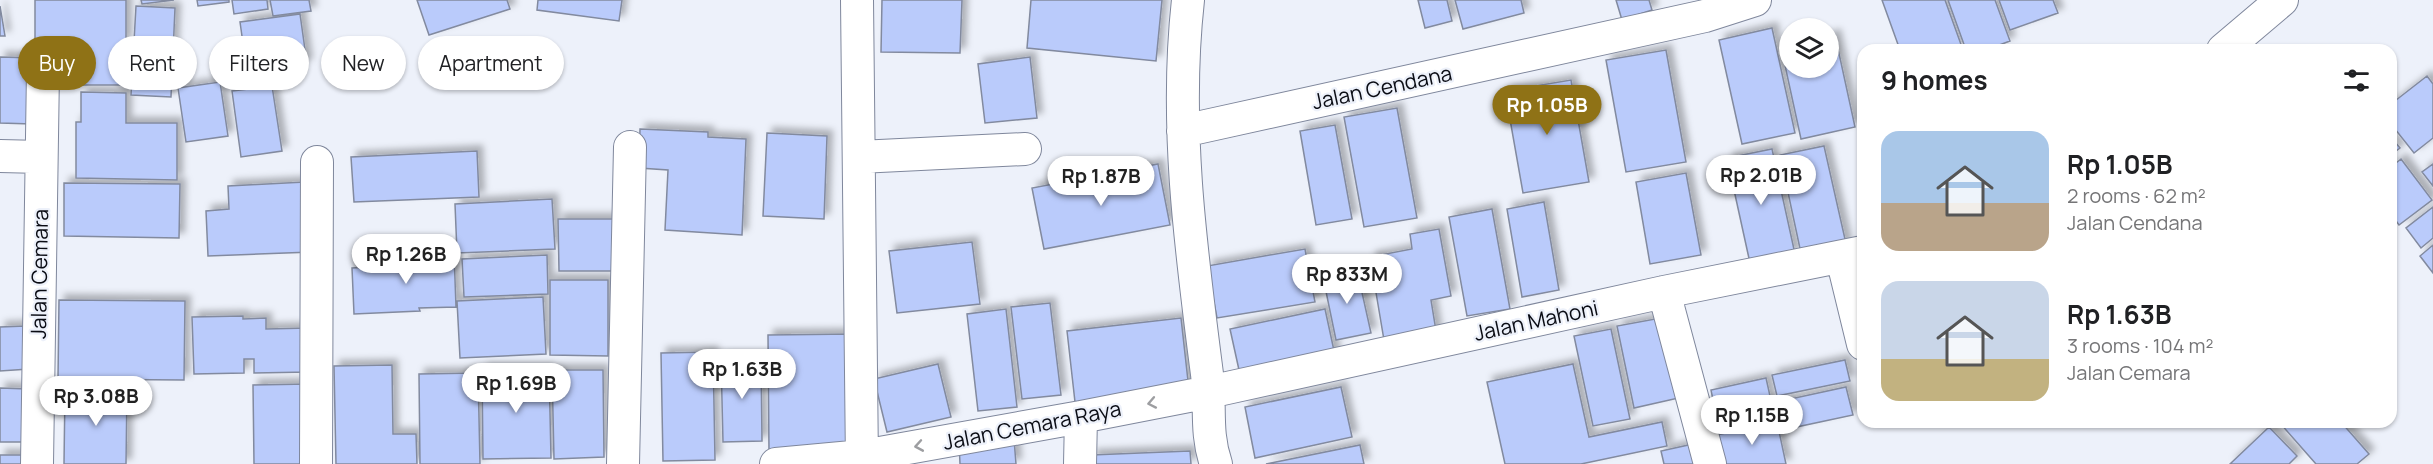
<!DOCTYPE html>
<meta charset="utf-8">
<style>
body{margin:0;font-family:Manrope,sans-serif;background:#f6f6f6;color:#202124;height:100vh;display:flex;flex-direction:column;font-size:22px;white-space:nowrap}
*{box-sizing:border-box;margin:0}
p{font-size:20px;color:#757577}
.icon{flex:none;width:33px;height:33px;fill:none;stroke:currentColor;stroke-width:2;stroke-linecap:round;stroke-linejoin:round}
.map{position:relative;flex:1;overflow:hidden}
.details{position:absolute;left:1857px;top:44px;width:540px;height:384px;display:flex;flex-direction:column;background:#fff;border-radius:18px;box-shadow:0 2px 4px #0004}
.details>*{flex:none}
.top-card{position:absolute;left:18px;top:36px;width:570px;height:54px;display:flex;gap:12px}
.fabs{position:absolute;left:1779px;top:18px;display:grid;gap:12px}
.fabs a{display:grid;place-items:center;width:60px;height:60px;border-radius:50%;background:#fff;box-shadow:0 2px 4px #0004;font-size:30px}
.price{position:absolute;translate:-50% -51px;padding:0 14px;border-radius:21px;background:#fff;color:#222;font-size:20px;line-height:39px;filter:drop-shadow(0 2px 3px #0008)}
.price::after{content:'';position:absolute;left:50%;top:36px;width:18px;height:14px;margin-left:-9px;background:inherit;clip-path:polygon(0 0,100% 0,50% 100%)}
.price.selected{background:#8f7216;color:#fff}
ul{padding:0;list-style:none}
li{display:flex;align-items:center;gap:18px;height:150px;padding:0 24px}
li span{display:grid;place-items:center;flex:none;width:168px;height:120px;border-radius:18px;color:#555}
li>.icon{margin-inline-start:auto}
span .icon{width:72px;height:72px;fill:#fffc;stroke-width:1}
li b{font-size:26px}
h2{display:flex;justify-content:space-between;align-items:center;height:72px;padding:0 24px;font-size:26px}
.chip{padding:0 21px;border-radius:27px;background:#fff;box-shadow:0 2px 4px #0004;font-size:21px;line-height:54px}
.chip.selected{background:#8f7216;color:#fff}
.map>svg:first-child{display:block}
.building{fill:#bacbfb;stroke:#828a9f;stroke-width:1.5;filter:url(#shadow)}
.lines{fill:none;stroke-linecap:round;stroke-linejoin:round}
.minor-casing{stroke:#7f879c;stroke-width:34}
.minor{stroke:#fff;stroke-width:32}
.oneway{stroke:#9d9ea1}
.labels{text-anchor:middle;dominant-baseline:central;stroke-width:4.5;stroke-linejoin:round;paint-order:stroke}
.street-label{font-size:21px;fill:#0a0c14;stroke:#edf1fa}
</style>
<div class="map">
<svg width="2433" height="464" viewBox="0 0 2433 464">
<defs>
<filter id="shadow"><feDropShadow dx="5.5" dy="-5.5" stdDeviation="3" flood-color="#0004"/></filter>
</defs>
<rect width="100%" height="100%" fill="#edf1fa"/>
<path class="building" d="M35,0H126V43H120V85H78V43L35,42Z
M141,0H174L142,4Z
M197,0H229V2L198,6Z
M232,0H267L268,9L234,14Z
M270,0H309L311,11L273,16Z
M417,0H507L510,9L429,35Z
M538,0H622L619,21L537,10Z
M882,0H962L960,53L881,52Z
M1031,0H1162L1156,61L1027,48Z
M1418,0H1447L1452,21L1425,28Z
M1455,0H1521L1524,13L1463,29Z
M1616,0H1649L1652,10L1622,20Z
M1882,0H1945L1963,50H1900Z
M1948,0H1995L2010,41L1986,50H1966Z
M1999,0H2053L2058,13L2010,30Z
M0,6L5,36H0Z
M136,6L175,8L171,97L131,95Z
M300,14L307,64L247,72L240,22Z
M1772,28L1795,133L1742,144L1719,40Z
M1835,35L1855,127L1801,139L1781,47L1790,45V68H1828V36Z
M1666,50L1686,162L1626,172L1606,60Z
M0,57L34,58L32,124L0,123Z
M1030,57L1037,118L985,123L978,64Z
M2427,76L2433,84V138L2414,153L2391,124V104Z
M1571,80L1589,182L1523,193L1505,91Z
M220,82L228,136L186,142L178,88Z
M272,86L282,151L241,157L232,91Z
M81,92L126,93V123H177V180L76,178V122H81Z
M1397,108L1417,218L1364,227L1344,117Z
M1335,125L1352,219L1316,225L1300,131Z
M640,129L708,132V137L746,139L742,235L665,230L668,170L639,168Z
M767,133L827,136L824,219L763,216Z
M2391,137L2400,148L2391,155Z
M1824,146L1847,248L1802,258L1780,155Z
M1772,149L1795,254L1750,263L1727,158Z
M477,151L479,197L354,202L351,157Z
M2401,159L2432,200L2399,225L2391,214V167Z
M1158,164L1170,225L1044,249L1032,188Z
M2433,164V186L2422,172Z
M1686,173L1701,255L1650,264L1636,182Z
M305,182L312,252L208,256L206,211L229,209L228,186Z
M64,183L180,184L179,238L64,236Z
M552,199L555,249L457,253L455,204Z
M1544,202L1559,290L1522,297L1507,209Z
M2433,207V238L2421,248L2406,228Z
M1492,209L1510,309L1467,316L1449,217Z
M558,219H617L618,271H559Z
M1439,229L1451,296L1431,300L1437,337L1385,346L1370,257L1412,249L1410,234Z
M972,242L980,304L897,313L889,251Z
M2433,245V273L2420,256Z
M1305,249L1315,302L1217,318L1207,266Z
M454,253L456,307L419,308L420,311L354,314L352,268L405,265L404,254Z
M547,255L548,294L464,297L462,259Z
M1357,270L1371,333L1336,340L1323,277Z
M550,280H608V356L550,355Z
M543,297L546,354L460,358L457,301Z
M59,300L185,301L184,380L58,379Z
M1050,303L1061,395L1022,399L1011,307Z
M1006,309L1017,407L978,411L967,314Z
M1325,309L1336,360L1241,379L1230,329Z
M243,316V319L266,318V329L309,328V372L254,373V359H244V373L194,374L192,317Z
M1666,317L1683,397L1634,408L1617,326Z
M1181,318L1189,390L1075,402L1067,331Z
M26,326L29,369L0,371V327Z
M1611,329L1630,419L1593,426L1574,336Z
M854,334L856,451L769,452L768,335Z
M713,352L715,460L663,461L661,353Z
M721,359H761L762,441L723,442Z
M1845,360L1850,381L1777,396L1772,375Z
M938,364L951,417L887,432L874,379Z
M1573,364L1589,437L1662,422L1667,446L1581,464H1505L1487,382Z
M392,365L393,434H416L417,464H336L334,366Z
M482,369H549L551,458L483,459Z
M552,370H603L604,457L554,459Z
M478,373L480,464H420L419,374Z
M1766,378L1774,414L1718,425L1711,390Z
M309,384L310,464H254L253,385Z
M1341,387L1352,437L1255,458L1245,407Z
M1846,387L1853,415L1787,429L1781,401Z
M0,388L28,389L27,442H0Z
M65,390H127L126,464H64Z
M1777,422L1786,464H1722L1716,435Z
M2279,422H2341L2369,454L2357,464H2316Z
M2269,427L2297,456L2289,464H2230Z
M1014,439L1016,464H960L959,441Z
M1693,444L1698,464H1664L1661,451Z
M1360,445L1364,464H1266Z
M1190,451L1191,464H1092L1091,455Z
M0,455H22V464H0Z"/>
<g class="lines">
<g class="minor-casing">
<path id="minor" d="M857,0L862,464
M1188,0C1174,125 1191,250 1207,374C1211,406 1205,432 1216,464
M2223,50L2282,0
M1183,131L1705,16L1755,0
M0,156L41,157
M859,157L1025,149
M1842,258L1863,344
M1664,292L1710,464
M37,464L43,71
M316,464L317,162
M623,464L630,147
M776,464L863,456L1081,417L1209,392L1664,292L1863,252
M1080,464L1081,417"/>
</g>
<use href="#minor" class="minor"/>
</g>
<defs><path id="oneway-chevron" d="M-2-3.5L2.5 0L-2 3.5" fill="none" stroke-width="1.6" stroke-linecap="round" stroke-linejoin="round" transform="scale(1.5)"/></defs>
<g class="oneway">
<use href="#oneway-chevron" transform="translate(1152 403) rotate(169)"/>
<use href="#oneway-chevron" transform="translate(919 446) rotate(170)"/>
</g>
<g class="labels">
<g class="street-label">
<text transform="translate(1382 87) rotate(-12)">Jalan Cendana</text>
<text transform="translate(39 274) rotate(-89)">Jalan Cemara</text>
<text transform="translate(1536 320) rotate(-12)">Jalan Mahoni</text>
<text transform="translate(1032 425) rotate(-11)">Jalan Cemara Raya</text>
</g>
</g>
</svg>
<div class="fabs">
<a><svg class="icon" aria-label="layers" viewBox="0 0 24 24"><path d="M12 4l9 5-9 5-9-5zM3 14l9 5 9-5"/></svg></a>
</div>
<b class="price selected" style="left:1547px;top:136px">Rp 1.05B</b>
<b class="price" style="left:1761px;top:206px">Rp 2.01B</b>
<b class="price" style="left:1101px;top:207px">Rp 1.87B</b>
<b class="price" style="left:406px;top:285px">Rp 1.26B</b>
<b class="price" style="left:1347px;top:305px">Rp 833M</b>
<b class="price" style="left:742px;top:400px">Rp 1.63B</b>
<b class="price" style="left:516px;top:414px">Rp 1.69B</b>
<b class="price" style="left:96px;top:427px">Rp 3.08B</b>
<b class="price" style="left:1752px;top:446px">Rp 1.15B</b>
<div class="top-card">
<a class="chip selected">Buy</a>
<a class="chip">Rent</a>
<a class="chip">Filters</a>
<a class="chip">New</a>
<a class="chip">Apartment</a>
</div>
<section class="details">
<h2>9 homes<svg class="icon" aria-label="filters" viewBox="0 0 24 24"><path d="M4 7h16M4 17h16"/><circle cx="9" cy="7" r="2"/><circle cx="15" cy="17" r="2"/></svg></h2>
<ul>
<li><span style="background:linear-gradient(#a9c7e8 60%,#b9a48a 0)"><svg class="icon" aria-label="home" viewBox="0 0 24 24"><path d="M3 11l9-7 9 7M6 9v11h12V9"/></svg></span><div><b>Rp 1.05B</b><p>2 rooms · 62 m²</p><p>Jalan Cendana</p></div></li>
<li><span style="background:linear-gradient(#c9d6e8 65%,#c2b280 0)"><svg class="icon" aria-label="home" viewBox="0 0 24 24"><path d="M3 11l9-7 9 7M6 9v11h12V9"/></svg></span><div><b>Rp 1.63B</b><p>3 rooms · 104 m²</p><p>Jalan Cemara</p></div></li>
</ul>
</section>
</div>
